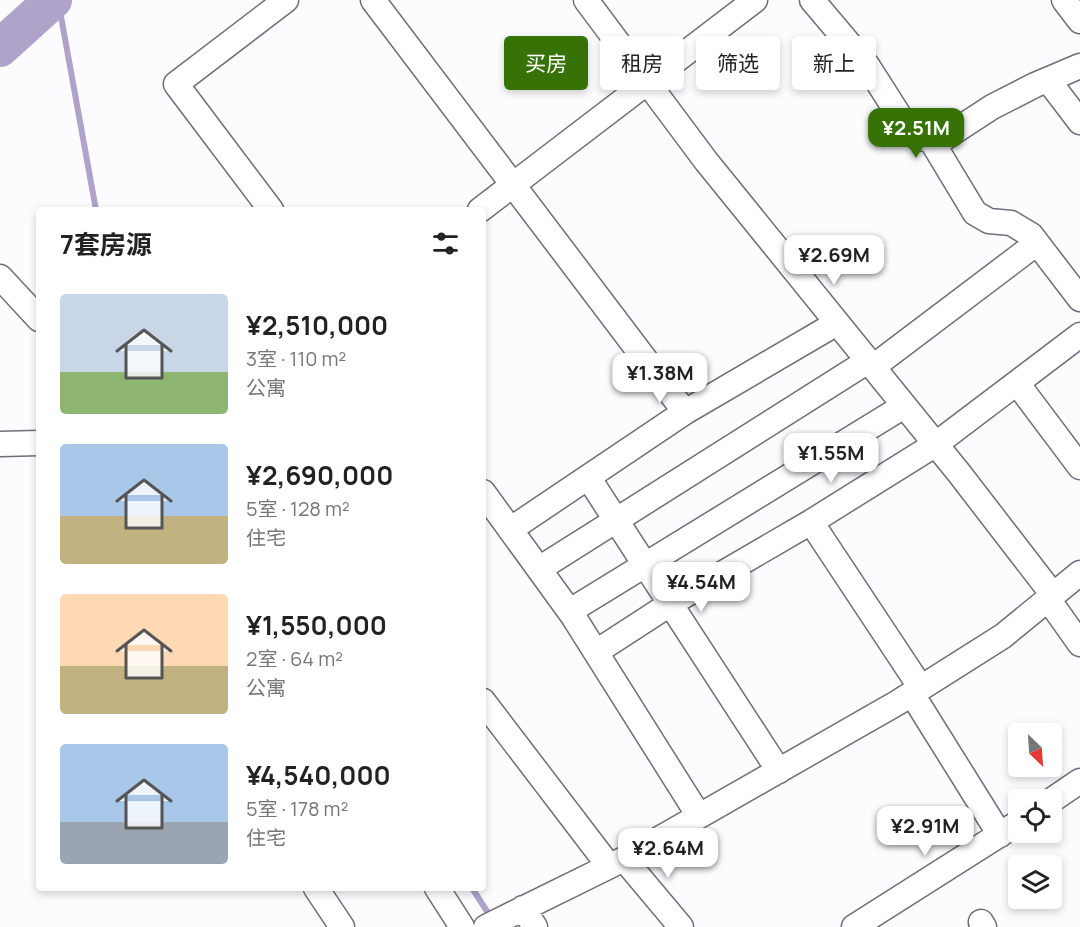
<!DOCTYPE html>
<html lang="zh">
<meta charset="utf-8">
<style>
body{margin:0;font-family:Manrope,"Noto Sans SC",sans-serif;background:#f6f6f6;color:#222;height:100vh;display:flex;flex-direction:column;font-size:22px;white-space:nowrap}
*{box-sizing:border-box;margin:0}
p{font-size:20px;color:#767676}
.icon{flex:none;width:33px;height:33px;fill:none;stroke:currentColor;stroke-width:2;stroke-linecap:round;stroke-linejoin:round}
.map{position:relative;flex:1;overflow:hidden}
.drawer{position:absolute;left:36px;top:207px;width:450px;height:684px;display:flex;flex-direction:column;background:#fff;border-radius:6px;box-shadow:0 3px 9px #0003}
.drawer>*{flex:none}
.banner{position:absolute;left:504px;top:36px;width:486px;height:54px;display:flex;gap:12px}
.needle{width:39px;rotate:155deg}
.tools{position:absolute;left:1008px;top:723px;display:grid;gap:12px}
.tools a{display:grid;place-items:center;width:54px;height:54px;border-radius:6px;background:#fff;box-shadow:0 3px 9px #0003;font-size:30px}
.price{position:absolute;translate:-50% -51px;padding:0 14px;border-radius:12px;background:#fff;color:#222;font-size:20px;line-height:39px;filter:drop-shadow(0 2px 3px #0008)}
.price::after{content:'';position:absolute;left:50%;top:36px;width:18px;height:14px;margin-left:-9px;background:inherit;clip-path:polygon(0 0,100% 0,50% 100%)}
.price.active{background:#367206;color:#fff}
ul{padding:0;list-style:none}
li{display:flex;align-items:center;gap:18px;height:150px;padding:0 24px}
li span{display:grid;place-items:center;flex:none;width:168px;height:120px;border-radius:6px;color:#555}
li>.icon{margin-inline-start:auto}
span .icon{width:72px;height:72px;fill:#fffc;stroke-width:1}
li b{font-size:26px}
h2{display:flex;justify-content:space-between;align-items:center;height:72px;padding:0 24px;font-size:26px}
.chip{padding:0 21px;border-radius:6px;background:#fff;box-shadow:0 3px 9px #0003;font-size:21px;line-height:54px}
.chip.active{background:#367206;color:#fff}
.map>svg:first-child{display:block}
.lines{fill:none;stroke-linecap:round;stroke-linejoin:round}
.stream{stroke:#afa3ca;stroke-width:6}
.river{stroke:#afa3ca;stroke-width:38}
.minor-casing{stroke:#706c7a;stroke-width:27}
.minor{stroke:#fff;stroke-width:24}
</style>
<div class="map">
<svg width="1080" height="927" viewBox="0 0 1080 927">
<rect width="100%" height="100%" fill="#fcfbfe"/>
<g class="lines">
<path class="stream" d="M58,0L96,210
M472,888L492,919"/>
<path class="river" d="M0,48L53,0"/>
<g class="minor-casing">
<path id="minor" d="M373,0L685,412
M586,0L706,161L959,473L1053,595
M812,0L867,65L902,120L918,138L931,140L943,139L992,107L1035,85L1080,66
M1064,0L1080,21
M1048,80L1080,122
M931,140L975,213L989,221L1011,223L1031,235L1080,299
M271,210L176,84L286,0
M480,210L755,0
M0,277L39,319
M873,367L1037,243
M1017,383L1080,467
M0,444L39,443
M588,477L779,771
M483,492L573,616L699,816
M811,522L921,688
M511,529L685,412L837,323
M539,569L868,361
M1048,599L1080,644
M570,611L904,406
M596,652L670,604L811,522L936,444L1080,335
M912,694L1000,835
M483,701L609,866
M1052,800L1080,781
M624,859L681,927
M316,888L342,927
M437,888L462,927
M523,908L535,927
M981,922L984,927
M486,927L624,859L897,703L1003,636L1080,573
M854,927L1018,823"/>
</g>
<use href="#minor" class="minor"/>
</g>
</svg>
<div class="tools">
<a><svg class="needle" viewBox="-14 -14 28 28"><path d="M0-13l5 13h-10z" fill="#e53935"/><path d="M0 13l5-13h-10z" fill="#767676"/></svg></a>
<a><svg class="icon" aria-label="locate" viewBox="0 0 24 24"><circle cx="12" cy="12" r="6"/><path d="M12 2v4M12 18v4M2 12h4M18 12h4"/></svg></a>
<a><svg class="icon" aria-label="layers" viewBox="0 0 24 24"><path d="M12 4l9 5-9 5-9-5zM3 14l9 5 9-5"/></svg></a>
</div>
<b class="price active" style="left:916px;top:159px">¥2.51M</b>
<b class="price" style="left:834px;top:286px">¥2.69M</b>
<b class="price" style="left:660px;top:404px">¥1.38M</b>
<b class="price" style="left:831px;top:484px">¥1.55M</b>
<b class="price" style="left:701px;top:613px">¥4.54M</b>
<b class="price" style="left:925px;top:857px">¥2.91M</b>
<b class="price" style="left:668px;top:879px">¥2.64M</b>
<div class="banner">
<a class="chip active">买房</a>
<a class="chip">租房</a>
<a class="chip">筛选</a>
<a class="chip">新上</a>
</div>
<section class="drawer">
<h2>7套房源<svg class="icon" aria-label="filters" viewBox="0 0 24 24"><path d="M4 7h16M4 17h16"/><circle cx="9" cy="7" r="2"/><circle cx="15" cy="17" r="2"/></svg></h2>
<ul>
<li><span style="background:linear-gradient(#c9d6e8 65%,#8fb573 0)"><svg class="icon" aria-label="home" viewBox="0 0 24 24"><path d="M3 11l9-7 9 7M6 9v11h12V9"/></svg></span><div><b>¥2,510,000</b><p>3室 · 110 m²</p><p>公寓</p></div></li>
<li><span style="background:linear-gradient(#a9c7e8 60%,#c2b280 0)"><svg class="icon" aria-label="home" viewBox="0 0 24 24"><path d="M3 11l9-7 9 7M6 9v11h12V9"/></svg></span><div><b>¥2,690,000</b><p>5室 · 128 m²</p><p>住宅</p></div></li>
<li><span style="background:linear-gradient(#ffd9b3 60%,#c2b280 0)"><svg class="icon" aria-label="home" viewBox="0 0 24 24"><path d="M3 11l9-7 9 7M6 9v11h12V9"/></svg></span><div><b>¥1,550,000</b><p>2室 · 64 m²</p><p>公寓</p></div></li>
<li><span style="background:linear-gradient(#a9c7e8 65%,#9aa5b1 0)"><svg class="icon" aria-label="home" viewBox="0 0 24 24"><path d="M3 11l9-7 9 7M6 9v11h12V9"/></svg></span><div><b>¥4,540,000</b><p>5室 · 178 m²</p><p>住宅</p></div></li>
</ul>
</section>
</div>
